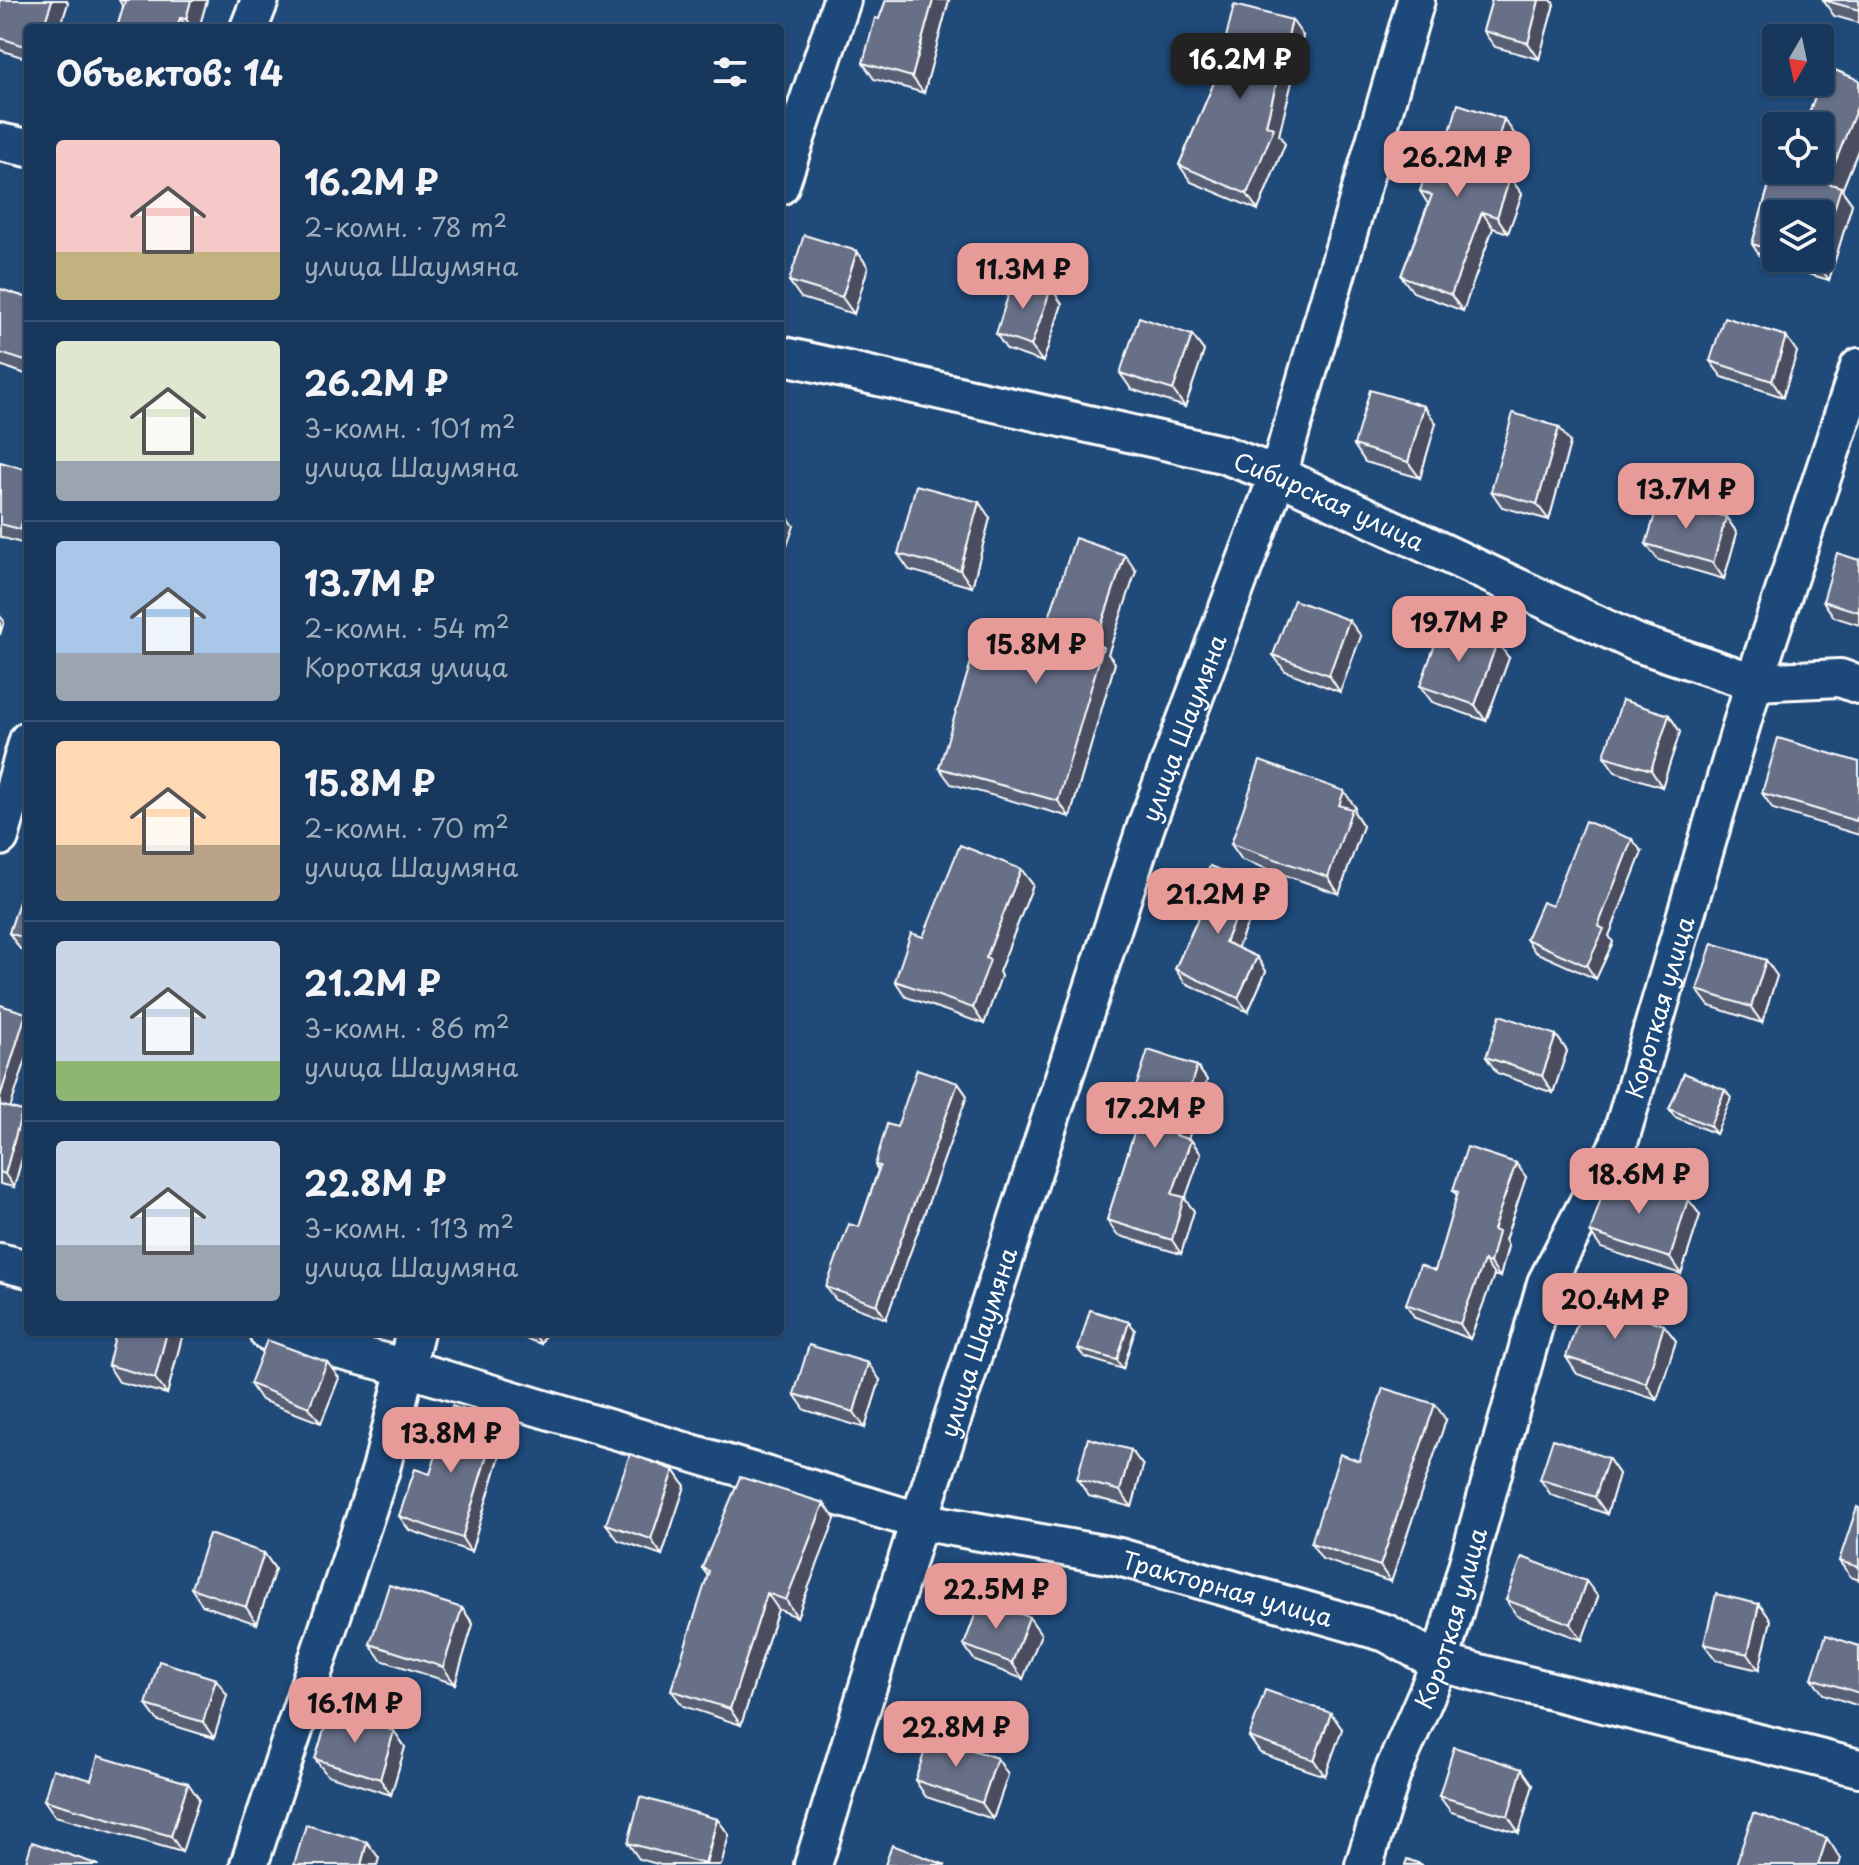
<!DOCTYPE html>
<html lang="ru">
<meta charset="utf-8">
<style>
body{margin:0;font-family:"Playpen Sans",sans-serif;background:#203f62;color:#f1f3f6;height:100vh;display:flex;flex-direction:column;font-size:30px;white-space:nowrap}
*{box-sizing:border-box;margin:0}
p{font-size:26px;color:#9eacbb}
.icon{flex:none;width:44px;height:44px;fill:none;stroke:currentColor;stroke-width:2;stroke-linecap:round;stroke-linejoin:round}
.map{position:relative;flex:1;overflow:hidden}
.side{position:absolute;left:24px;top:24px;width:760px;height:1312px;display:flex;flex-direction:column;background:#17385c;border-radius:8px;box-shadow:0 2px 6px #0004,0 0 0 2px #365272}
.side>*{flex:none}
.needle{width:52px;rotate:189deg}
.buttons{position:absolute;left:1762px;top:24px;display:grid;gap:16px}
.buttons a{display:grid;place-items:center;width:72px;height:72px;border-radius:8px;background:#17385c;box-shadow:0 2px 6px #0004,0 0 0 2px #365272;font-size:40px}
.price{position:absolute;translate:-50% -68px;padding:0 18px;border-radius:16px;background:#e69b98;color:#111;font-size:26px;line-height:52px;filter:drop-shadow(0 2px 4px #0008)}
.price::after{content:'';position:absolute;left:50%;top:48px;width:24px;height:18px;margin-left:-12px;background:inherit;clip-path:polygon(0 0,100% 0,50% 100%)}
.price.on{background:#222;color:#fff}
ul{padding:0;list-style:none}
li{display:flex;align-items:center;gap:24px;height:200px;padding:0 32px}
li+li{border-top:2px solid #365272}
li span{display:grid;place-items:center;flex:none;width:224px;height:160px;border-radius:8px;color:#555}
li>.icon{margin-inline-start:auto}
span .icon{width:96px;height:96px;fill:#fffc;stroke-width:1}
li b{font-size:34px}
h2{display:flex;justify-content:space-between;align-items:center;height:96px;padding:0 32px;font-size:34px}
.map>svg:first-child{display:block}
.lines{fill:none;stroke-linecap:round;stroke-linejoin:round}
.minor-casing{stroke:#fff;stroke-width:42}
.minor{stroke:#1f4a7a;stroke-width:36}
.wall{fill:#596075;stroke:#fff;stroke-width:2;fill-rule:evenodd}
.shaded-wall{fill:#494e5f;stroke:#fff;stroke-width:2}
.building{fill:#687088;stroke:#fff;stroke-width:2}
.labels{text-anchor:middle;dominant-baseline:central;stroke-width:8;stroke-linejoin:round;paint-order:stroke}
.street-label{font-size:24px;fill:#fff;stroke:#1f4a7a}
</style>
<div class="map">
<svg width="1859" height="1865" viewBox="0 0 1859 1865">
<rect width="100%" height="100%" fill="#1f4a7a"/>
<filter id="ink" filterUnits="userSpaceOnUse"><feTurbulence type="fractalNoise" baseFrequency=".0125" numOctaves="2"/><feDisplacementMap in="SourceGraphic" scale="16" xChannelSelector="R" yChannelSelector="G"/><feConvolveMatrix kernelMatrix="1 2 1 2 8 2 1 2 1" color-interpolation-filters="sRGB"/></filter>
<g filter="url(#ink)">
<g class="lines">
<g class="minor-casing">
<g id="minor">
<path d="M249,28L260,0"/>
<path d="M0,142L28,148"/>
<path d="M780,186L842,0"/>
<path id="s1" d="M780,355L1222,454L1278,475L1637,643L1754,682L1840,678L1859,685"/>
<path d="M0,837L28,740"/>
<path d="M0,1262L28,1269"/>
<path id="s2" d="M268,1332L403,1367L919,1521L1119,1557L1386,1633L1440,1663L1859,1768"/>
<path d="M249,1865L381,1469L415,1332"/>
<path id="s3" d="M813,1865L919,1521L1146,826L1278,475L1416,0"/>
<path id="s4" d="M1364,1865L1392,1774L1440,1663L1546,1283L1619,1143L1754,682L1859,367"/>
</g>
</g>
<use href="#minor" class="minor"/>
</g>
<path class="wall" d="M0,0H66L68,3L60,28H28V59L0,50Z
M119,0H207L199,28H117L123,7Z
M886,0H949L924,93L874,79L863,63Z
M1492,0H1551L1554,4L1539,59L1495,47L1483,31Z
M1823,0H1859V23L1834,16Z
M1303,36L1279,135L1285,144L1258,210L1191,182L1179,165L1216,78Z
M1827,67L1859,80V148L1842,190L1852,204L1829,280L1763,261L1752,244L1774,168L1776,170L1786,171V170H1820V126H1804ZM1776,214H1820V258H1776Z
M1516,136L1503,175L1510,178L1522,194L1508,233L1493,228L1463,311L1413,292L1401,276L1428,204L1420,191L1443,155Z
M857,251L868,267L854,314L801,298L789,281Z
M1051,288L1062,304L1043,362L1007,350L996,334Z
M0,289L28,298V375L0,365Z
M1192,335L1204,351L1185,407L1131,389L1120,373Z
M1797,352L1783,397L1722,377L1710,361Z
M1436,423L1420,478L1365,462L1354,445Z
M1570,443L1549,520L1502,507L1491,491Z
M0,462L28,470V545L0,537Z
M1726,517L1737,533L1724,579L1658,560L1646,544Z
M990,518L972,587L909,570L898,554Z
M1859,560V625L1834,617L1823,601Z
M1136,571L1108,654L1115,663L1070,817L951,784L939,768L991,660L1045,630Z
M1361,636L1340,692L1285,671L1273,655Z
M1509,658L1486,721L1432,702L1420,686Z
M1669,715L1680,732L1662,787L1615,772L1604,756Z
M1859,762V835L1773,809L1762,793Z
M1355,807L1354,812L1363,826L1339,894L1242,860L1231,844Z
M1642,852L1609,936L1613,942L1596,979L1535,952L1526,939L1552,906Z
M1021,869L1033,885L999,972L1001,976L984,1024L906,997L895,981L923,937Z
M28,874V952L20,949L9,933Z
M1198,895L1259,896L1237,948L1257,957L1266,971L1248,1012L1185,983L1175,969L1204,905Z
M1777,976L1762,1023L1709,1006L1697,990Z
M0,1005L28,1016V1053L10,1108L22,1111L28,1120V1137L14,1187L0,1184Z
M1556,1035L1567,1051L1553,1093L1497,1073L1486,1057Z
M1197,1066L1207,1080L1188,1139L1191,1140L1201,1154L1185,1199L1194,1211L1181,1254L1117,1235L1107,1220L1143,1105L1134,1093Z
M958,1083L967,1096L886,1319L836,1300L826,1287L859,1227L878,1170L875,1165L897,1127Z
M1731,1098L1716,1134L1675,1117L1669,1109Z
M1526,1177L1505,1240L1508,1246L1500,1277L1494,1275L1470,1339L1415,1318L1406,1304L1435,1271L1457,1196L1453,1190Z
M1688,1199L1700,1215L1681,1274L1601,1248L1590,1232Z
M1129,1322L1135,1330L1123,1369L1084,1357L1078,1349Z
M1664,1325L1676,1341L1657,1400L1577,1374L1566,1357Z
M506,1332H546L541,1344Z
M182,1337L167,1394L119,1382L108,1365Z
M339,1378L321,1423L261,1400L250,1384Z
M880,1380L865,1428L805,1410L794,1394Z
M1446,1420L1391,1582L1322,1559L1311,1543L1359,1461Z
M497,1421L506,1435L471,1552L409,1530L399,1516L430,1474Z
M1131,1450L1143,1466L1132,1507L1089,1496L1077,1479Z
M1608,1458L1619,1474L1607,1514L1551,1495L1540,1479Z
M674,1470L685,1486L662,1555L618,1540L606,1524Z
M1859,1508V1580L1851,1577L1839,1561Z
M835,1519L797,1617L778,1609L741,1725L683,1706L671,1690L708,1576L702,1568Z
M264,1553L275,1569L257,1624L202,1605L191,1588Z
M1598,1597L1582,1640L1517,1616L1506,1600Z
M1759,1604L1771,1620L1759,1670L1716,1660L1704,1644Z
M462,1608L473,1624L455,1684L381,1660L370,1644Z
M1041,1634L1023,1679L975,1661L964,1645Z
M1859,1646V1706L1823,1694L1812,1678Z
M227,1695L214,1738L158,1721L146,1705Z
M1342,1729L1325,1776L1260,1753L1249,1737Z
M394,1731L405,1747L391,1795L327,1775L315,1759Z
M997,1758L1008,1775L993,1819L926,1797L915,1780Z
M91,1780L199,1799L182,1852L55,1816L44,1800Z
M1533,1785L1519,1833L1451,1812L1439,1796Z
M717,1819L729,1835L721,1865H661L639,1859L628,1843Z"/>
<path class="shaded-wall" d="M52,0H66L68,3L60,28H43Z
M191,0H207L199,28H192L186,19Z
M933,0H949L924,93L912,77Z
M1539,0H1551L1554,4L1539,59L1528,43Z
M180,18L188,28H177Z
M1292,20L1303,36L1279,135L1285,144L1258,210L1247,194L1266,125Z
M1859,102V148L1842,190L1852,204L1829,280L1818,264L1827,183Z
M1504,119L1516,136L1500,186L1488,170Z
M1510,178L1522,194L1508,233L1497,217Z
M1482,212L1493,228L1463,311L1451,295Z
M857,251L868,267L854,314L842,297Z
M1051,288L1062,304L1043,362L1031,346Z
M1192,335L1204,351L1185,407L1173,390Z
M1786,336L1797,352L1783,397L1772,381Z
M1424,406L1436,423L1420,478L1408,462Z
M1559,427L1570,443L1549,520L1537,504Z
M28,501V542L20,529Z
M979,502L990,518L972,587L960,570Z
M782,509L794,526L780,566V516Z
M1726,517L1737,533L1724,579L1713,563Z
M1125,555L1136,571L1108,654L1115,663L1070,817L1058,801L1095,644Z
M0,616L4,621L0,635Z
M1349,620L1361,636L1340,692L1329,675Z
M1497,642L1509,658L1486,721L1475,705Z
M1669,715L1680,732L1662,787L1651,770Z
M1344,791L1355,807L1354,812L1363,826L1339,894L1328,877L1339,805Z
M1632,839L1642,852L1609,936L1613,942L1596,979L1587,966L1598,926Z
M1021,869L1033,885L999,972L1001,976L984,1024L973,1008L986,958Z
M1250,882L1259,896L1234,956L1225,942Z
M1257,957L1266,971L1248,1012L1238,998Z
M1766,960L1777,976L1762,1023L1751,1007Z
M26,1013L28,1016V1053L7,1118L0,1108V1097Z
M1556,1035L1567,1051L1553,1093L1542,1076Z
M1197,1066L1207,1080L1185,1149L1175,1135Z
M958,1083L967,1096L886,1319L877,1305Z
M1725,1090L1731,1098L1716,1134L1710,1126Z
M22,1111L28,1120V1137L14,1187L5,1174Z
M1191,1140L1201,1154L1185,1199L1194,1211L1181,1254L1172,1240V1194Z
M1516,1163L1526,1177L1505,1240L1508,1246L1500,1277L1490,1263L1493,1230Z
M1688,1199L1700,1215L1681,1274L1670,1258Z
M1484,1261L1494,1275L1470,1339L1460,1324Z
M1129,1322L1135,1330L1123,1369L1117,1360Z
M1664,1325L1676,1341L1657,1400L1646,1383Z
M167,1332H178L182,1337L167,1394L155,1378Z
M533,1332H546L541,1344Z
M327,1362L339,1378L321,1423L309,1407Z
M868,1363L880,1380L865,1428L854,1412Z
M1435,1404L1446,1420L1391,1582L1380,1566Z
M497,1421L506,1435L471,1552L462,1538Z
M1131,1450L1143,1466L1132,1507L1120,1491Z
M1608,1458L1619,1474L1607,1514L1595,1497Z
M674,1470L685,1486L662,1555L651,1539Z
M824,1503L835,1519L797,1617L786,1600Z
M264,1553L275,1569L257,1624L246,1607Z
M1586,1581L1598,1597L1582,1640L1571,1624Z
M767,1593L778,1609L741,1725L730,1709Z
M1759,1604L1771,1620L1759,1670L1748,1654Z
M462,1608L473,1624L455,1684L443,1667Z
M1029,1617L1041,1634L1023,1679L1012,1663Z
M216,1679L227,1695L214,1738L203,1722Z
M1331,1713L1342,1729L1325,1776L1314,1760Z
M394,1731L405,1747L391,1795L380,1779Z
M997,1758L1008,1775L993,1819L982,1803Z
M1522,1769L1533,1785L1519,1833L1508,1816Z
M188,1783L199,1799L182,1852L171,1836Z
M717,1819L729,1835L721,1865H706Z
M1827,1838L1841,1859L1839,1865H1818Z
M367,1842L379,1858L377,1865H361Z"/>
<path class="building" d="M0,0H52L43,28H28V47L0,38Z
M120,0H191L186,19L180,18L177,28H117L125,1Z
M886,0H933L912,77L863,63L875,18L879,19Z
M1492,0H1539L1528,43L1483,31Z
M1823,0H1859V10Z
M1234,5L1292,20L1266,125L1274,128L1247,194L1179,165L1216,78Z
M1827,67L1859,80V102L1827,183L1841,187L1820,256V214H1776V251L1752,244L1774,168L1776,170L1786,171V170H1820V126H1804Z
M1458,104L1504,119L1488,170L1510,178L1497,217L1482,212L1451,295L1401,276L1432,195L1420,191L1433,151L1443,155Z
M804,235L857,251L842,297L789,281Z
M1798,258H1820L1818,264Z
M1014,277L1051,288L1031,346L996,334Z
M0,289L28,298V362L0,353Z
M1139,317L1192,335L1173,390L1120,373Z
M1724,317L1786,336L1772,381L1710,361Z
M1370,390L1424,406L1408,462L1354,445Z
M1513,413L1559,427L1537,504L1491,491Z
M0,462L28,470V501L20,529L0,524Z
M916,485L979,502L960,570L898,554Z
M1660,498L1726,517L1713,563L1646,544Z
M1075,538L1125,555L1095,644L1103,647L1058,801L939,768L973,655L991,660L1004,618L1045,630Z
M1837,553L1859,560V612L1823,601Z
M1294,600L1349,620L1329,675L1273,655Z
M1443,622L1497,642L1475,705L1420,686Z
M1622,700L1669,715L1651,770L1604,756Z
M1778,738L1859,762V811L1856,821L1762,793Z
M1260,761L1344,791L1339,805L1352,809L1328,877L1231,844Z
M1585,821L1632,839L1598,926L1604,929L1587,966L1526,939L1542,902L1552,906Z
M960,845L1021,869L986,958L990,960L973,1008L895,981L911,933L923,937Z
M1210,866L1250,882L1225,942L1257,957L1238,998L1175,969L1207,899L1198,895Z
M28,874V939L9,933Z
M1712,943L1766,960L1751,1007L1697,990Z
M0,1005L26,1013L0,1097Z
M1500,1015L1556,1035L1542,1076L1486,1057Z
M1148,1050L1197,1066L1175,1135L1191,1140L1172,1194L1184,1197L1172,1240L1107,1220L1145,1097L1134,1093Z
M917,1069L958,1083L877,1305L826,1287L849,1224L859,1227L880,1166L875,1165L887,1124L897,1127Z
M1684,1073L1725,1090L1710,1126L1669,1109Z
M0,1105L22,1111L5,1174L0,1172Z
M1467,1147L1516,1163L1493,1230L1498,1232L1490,1263L1484,1261L1460,1324L1406,1304L1420,1265L1435,1271L1458,1192L1453,1190Z
M1609,1173L1688,1199L1670,1258L1590,1232Z
M1585,1299L1664,1325L1646,1383L1566,1357Z
M1090,1310L1129,1322L1117,1360L1078,1349Z
M116,1332H167L155,1378L108,1365Z
M267,1340L327,1362L309,1407L250,1384Z
M809,1345L868,1363L854,1412L794,1394Z
M1383,1388L1435,1404L1380,1566L1311,1543L1340,1454L1359,1461Z
M452,1406L497,1421L462,1538L399,1516L415,1469L430,1474Z
M1088,1438L1131,1450L1120,1491L1077,1479Z
M1553,1439L1608,1458L1595,1497L1540,1479Z
M630,1454L674,1470L651,1539L606,1524Z
M740,1477L824,1503L786,1600L767,1593L730,1709L671,1690L709,1571L702,1568Z
M1857,1507L1859,1508V1567L1839,1561Z
M209,1534L264,1553L246,1607L191,1588Z
M1522,1557L1586,1581L1571,1624L1506,1600Z
M389,1585L462,1608L443,1667L370,1644Z
M1716,1594L1759,1604L1748,1654L1704,1644Z
M981,1599L1029,1617L1012,1663L964,1645Z
M1826,1635L1859,1646V1693L1812,1678Z
M159,1661L216,1679L203,1722L146,1705Z
M1265,1690L1331,1713L1314,1760L1249,1737Z
M330,1711L394,1731L380,1779L315,1759Z
M930,1736L997,1758L982,1803L915,1780Z
M1454,1747L1522,1769L1508,1816L1439,1796Z
M98,1756L188,1783L171,1836L44,1800L53,1769L91,1780Z
M640,1797L717,1819L705,1864L628,1843Z
M1753,1813L1827,1838L1818,1865H1736Z
M306,1825L367,1842L361,1865H294Z
M32,1842L99,1865H25Z
M892,1845L946,1865H885Z
M1407,1859L1423,1865H1405Z"/>
</g>
<g class="labels">
<g class="street-label">
<text stroke="none"><textPath href="#s1" startOffset="570">Сибирская улица</textPath></text>
<text stroke="none"><textPath href="#s3" startOffset="1196">улица Шаумяна</textPath></text>
<text stroke="none"><textPath href="#s4" startOffset="910">Короткая улица</textPath></text>
<text stroke="none"><textPath href="#s3" startOffset="548">улица Шаумяна</textPath></text>
<text stroke="none"><textPath href="#s2" startOffset="994">Тракторная улица</textPath></text>
<text stroke="none"><textPath href="#s4" startOffset="262">Короткая улица</textPath></text>
</g>
</g>
</svg>
<div class="buttons">
<a><svg class="needle" viewBox="-14 -14 28 28"><path d="M0-13l5 13h-10z" fill="#e53935"/><path d="M0 13l5-13h-10z" fill="#9eacbb"/></svg></a>
<a><svg class="icon" aria-label="locate" viewBox="0 0 24 24"><circle cx="12" cy="12" r="6"/><path d="M12 2v4M12 18v4M2 12h4M18 12h4"/></svg></a>
<a><svg class="icon" aria-label="layers" viewBox="0 0 24 24"><path d="M12 4l9 5-9 5-9-5zM3 14l9 5 9-5"/></svg></a>
</div>
<b class="price on" style="left:1240px;top:101px">16.2M ₽</b>
<b class="price" style="left:1457px;top:199px">26.2M ₽</b>
<b class="price" style="left:1023px;top:311px">11.3M ₽</b>
<b class="price" style="left:1686px;top:531px">13.7M ₽</b>
<b class="price" style="left:1459px;top:664px">19.7M ₽</b>
<b class="price" style="left:1036px;top:686px">15.8M ₽</b>
<b class="price" style="left:1218px;top:936px">21.2M ₽</b>
<b class="price" style="left:1155px;top:1150px">17.2M ₽</b>
<b class="price" style="left:1639px;top:1216px">18.6M ₽</b>
<b class="price" style="left:1615px;top:1341px">20.4M ₽</b>
<b class="price" style="left:451px;top:1475px">13.8M ₽</b>
<b class="price" style="left:996px;top:1631px">22.5M ₽</b>
<b class="price" style="left:355px;top:1745px">16.1M ₽</b>
<b class="price" style="left:956px;top:1769px">22.8M ₽</b>
<section class="side">
<h2>Объектов: 14<svg class="icon" aria-label="filters" viewBox="0 0 24 24"><path d="M4 7h16M4 17h16"/><circle cx="9" cy="7" r="2"/><circle cx="15" cy="17" r="2"/></svg></h2>
<ul>
<li><span style="background:linear-gradient(#f6c9c9 70%,#c2b280 0)"><svg class="icon" aria-label="home" viewBox="0 0 24 24"><path d="M3 11l9-7 9 7M6 9v11h12V9"/></svg></span><div><b>16.2M ₽</b><p>2-комн. · 78 m²</p><p>улица Шаумяна</p></div></li>
<li><span style="background:linear-gradient(#dfe7d0 75%,#9aa5b1 0)"><svg class="icon" aria-label="home" viewBox="0 0 24 24"><path d="M3 11l9-7 9 7M6 9v11h12V9"/></svg></span><div><b>26.2M ₽</b><p>3-комн. · 101 m²</p><p>улица Шаумяна</p></div></li>
<li><span style="background:linear-gradient(#a9c7e8 70%,#9aa5b1 0)"><svg class="icon" aria-label="home" viewBox="0 0 24 24"><path d="M3 11l9-7 9 7M6 9v11h12V9"/></svg></span><div><b>13.7M ₽</b><p>2-комн. · 54 m²</p><p>Короткая улица</p></div></li>
<li><span style="background:linear-gradient(#ffd9b3 65%,#b9a48a 0)"><svg class="icon" aria-label="home" viewBox="0 0 24 24"><path d="M3 11l9-7 9 7M6 9v11h12V9"/></svg></span><div><b>15.8M ₽</b><p>2-комн. · 70 m²</p><p>улица Шаумяна</p></div></li>
<li><span style="background:linear-gradient(#c9d6e8 75%,#8fb573 0)"><svg class="icon" aria-label="home" viewBox="0 0 24 24"><path d="M3 11l9-7 9 7M6 9v11h12V9"/></svg></span><div><b>21.2M ₽</b><p>3-комн. · 86 m²</p><p>улица Шаумяна</p></div></li>
<li><span style="background:linear-gradient(#c9d6e8 65%,#9aa5b1 0)"><svg class="icon" aria-label="home" viewBox="0 0 24 24"><path d="M3 11l9-7 9 7M6 9v11h12V9"/></svg></span><div><b>22.8M ₽</b><p>3-комн. · 113 m²</p><p>улица Шаумяна</p></div></li>
</ul>
</section>
</div>
